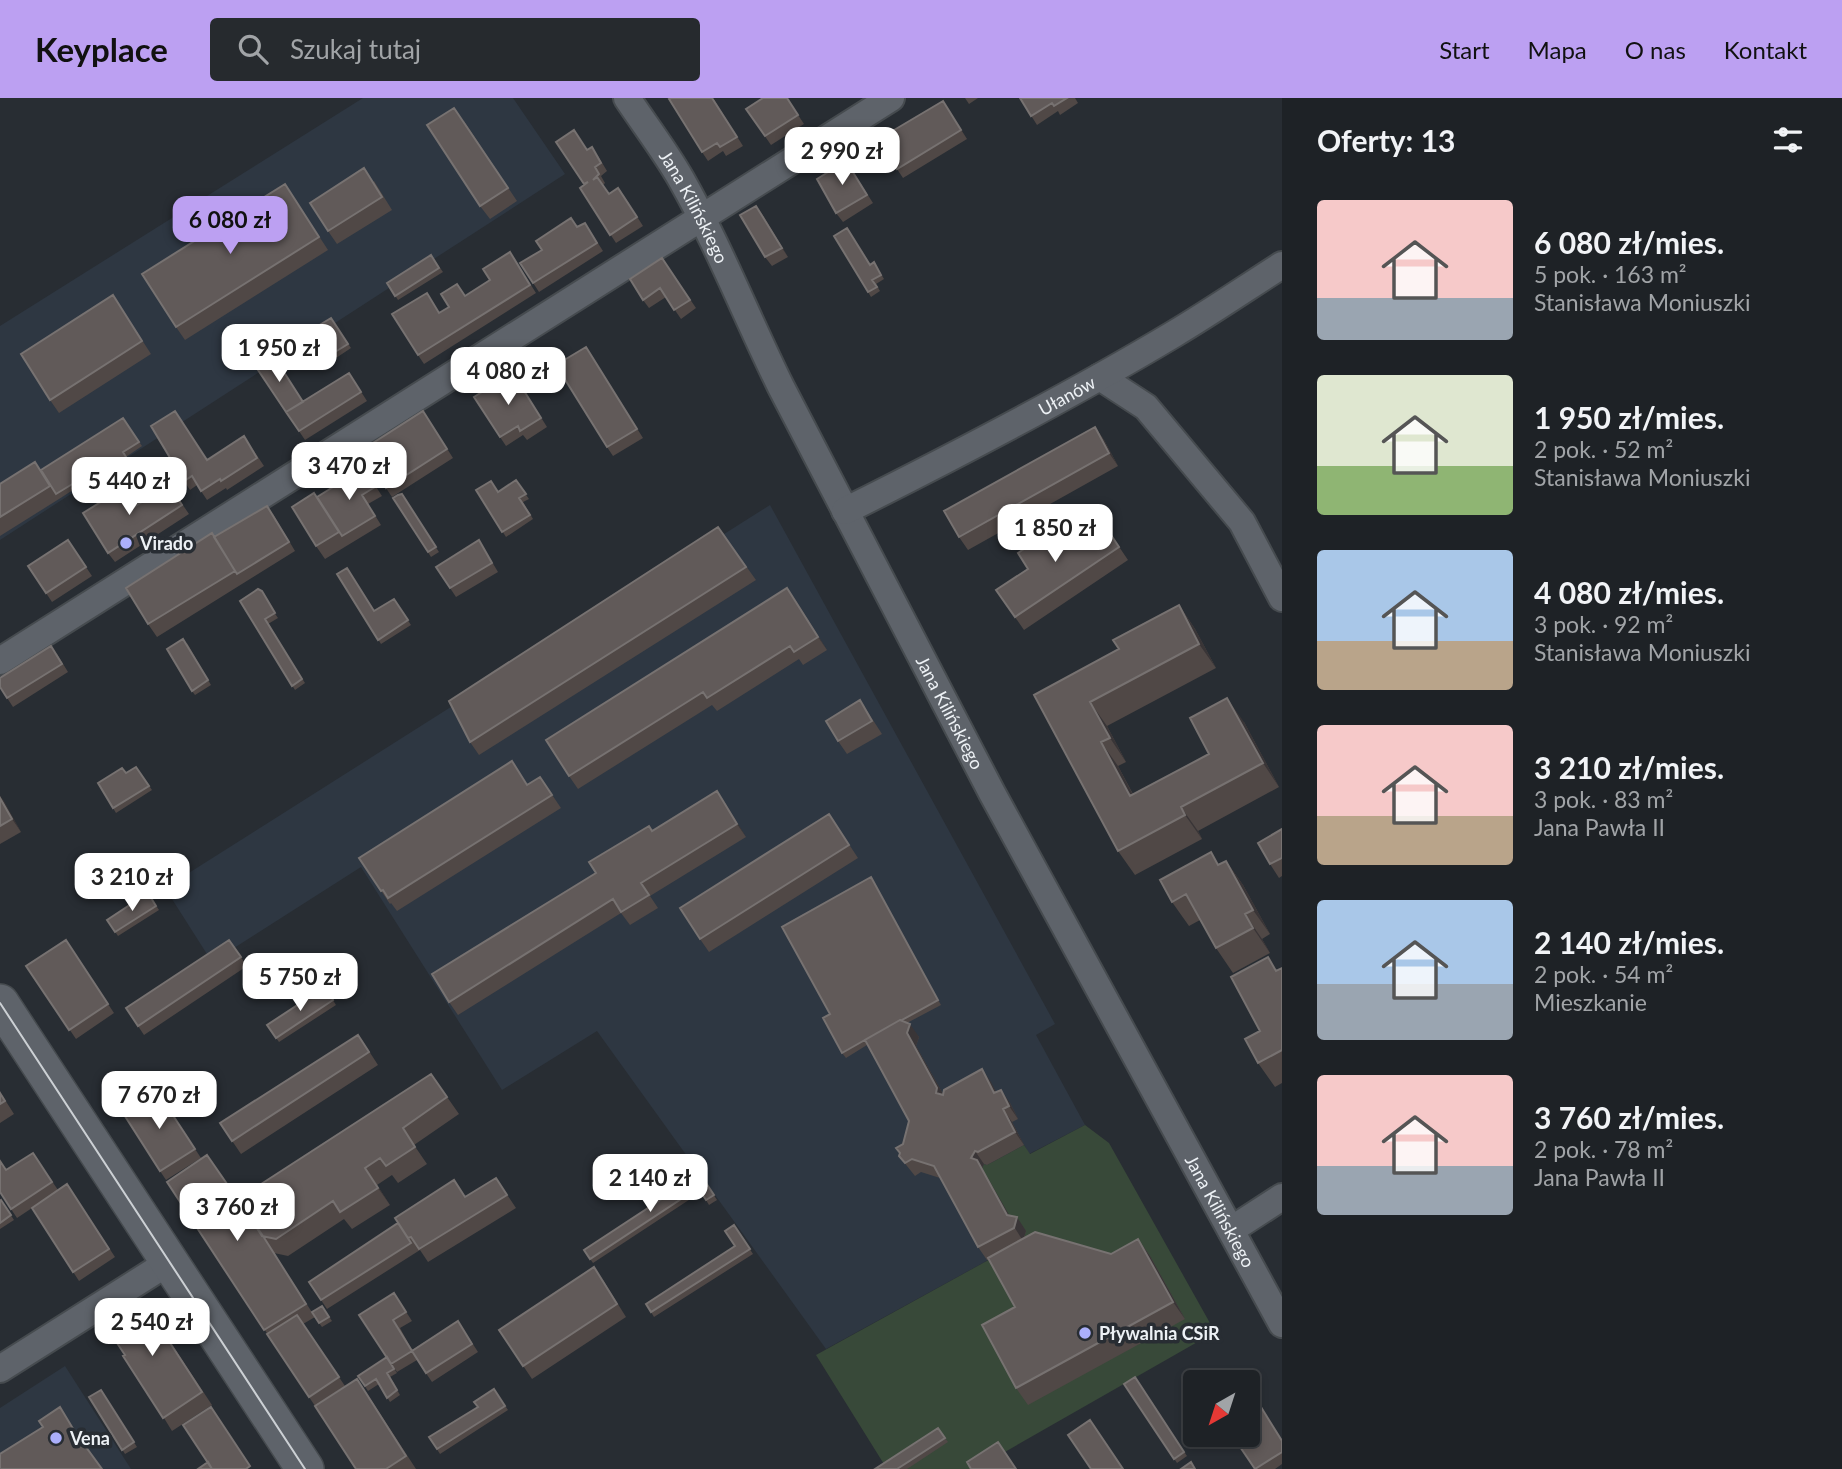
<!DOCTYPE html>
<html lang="pl">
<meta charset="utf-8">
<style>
body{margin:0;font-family:Lato,sans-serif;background:#262a2e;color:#f1f3f6;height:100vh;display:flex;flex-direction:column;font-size:26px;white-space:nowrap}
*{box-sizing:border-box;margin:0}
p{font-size:23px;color:#a1a4a7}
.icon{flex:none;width:38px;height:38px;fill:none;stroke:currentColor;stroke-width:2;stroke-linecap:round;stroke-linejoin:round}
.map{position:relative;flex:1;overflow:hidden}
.panel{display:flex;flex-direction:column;background:#1e2226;width:560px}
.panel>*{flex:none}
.needle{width:46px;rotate:219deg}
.controls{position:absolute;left:1183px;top:1272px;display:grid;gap:14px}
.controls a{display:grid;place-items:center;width:77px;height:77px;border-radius:7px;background:#1e2226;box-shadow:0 4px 10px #0003,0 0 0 2px #3c3f43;font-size:35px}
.price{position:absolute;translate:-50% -60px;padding:0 16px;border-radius:14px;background:#fff;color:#222;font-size:23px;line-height:46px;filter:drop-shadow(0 2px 4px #0008)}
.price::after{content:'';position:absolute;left:50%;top:42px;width:21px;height:16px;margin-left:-10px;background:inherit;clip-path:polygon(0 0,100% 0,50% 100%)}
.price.selected{background:#bca0f2;color:#111}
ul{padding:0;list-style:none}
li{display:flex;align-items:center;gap:21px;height:175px;padding:0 35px}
li span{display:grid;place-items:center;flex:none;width:196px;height:140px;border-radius:7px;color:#555}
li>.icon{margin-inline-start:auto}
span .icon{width:84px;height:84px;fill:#fffc;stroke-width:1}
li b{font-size:30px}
h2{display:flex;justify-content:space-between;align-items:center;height:84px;padding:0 35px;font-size:30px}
header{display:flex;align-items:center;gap:42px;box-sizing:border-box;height:98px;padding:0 35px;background:#bca0f2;color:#111}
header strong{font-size:33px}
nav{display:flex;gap:38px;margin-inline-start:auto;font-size:24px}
.search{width:490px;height:63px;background:#262a2e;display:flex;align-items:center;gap:18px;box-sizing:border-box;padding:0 24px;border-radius:7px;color:#a1a4a7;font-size:26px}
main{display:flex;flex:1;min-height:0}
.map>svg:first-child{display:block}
.built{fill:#2e3742}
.green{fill:#384939}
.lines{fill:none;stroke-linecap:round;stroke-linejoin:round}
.street-casing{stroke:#464b4f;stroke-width:30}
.secondary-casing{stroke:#464b4f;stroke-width:40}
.street{stroke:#5e636a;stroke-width:26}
.secondary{stroke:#5e636a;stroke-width:37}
.tram{stroke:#ccd0d4;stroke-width:2}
.wall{fill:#504846}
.shaded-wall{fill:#393537}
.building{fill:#615a59;stroke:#777271;stroke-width:2}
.poi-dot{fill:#abaffb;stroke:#282d33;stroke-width:2.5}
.labels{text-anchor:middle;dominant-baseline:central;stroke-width:7;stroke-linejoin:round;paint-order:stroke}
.street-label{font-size:18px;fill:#edf1f5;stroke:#282d33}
.poi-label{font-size:18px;font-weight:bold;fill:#edf1f5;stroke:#282d33;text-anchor:start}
</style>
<header>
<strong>Keyplace</strong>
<div class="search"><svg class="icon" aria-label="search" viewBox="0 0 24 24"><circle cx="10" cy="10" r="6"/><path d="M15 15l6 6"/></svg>Szukaj tutaj</div>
<nav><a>Start</a><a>Mapa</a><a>O nas</a><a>Kontakt</a></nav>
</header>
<main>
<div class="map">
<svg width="1282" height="1371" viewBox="0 0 1282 1371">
<rect width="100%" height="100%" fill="#282d33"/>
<path class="built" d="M363,0H513L565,76L0,442V228Z
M770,407L1055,926L1036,937L1085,1027L1029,1056L1024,1047L987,1067L984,1066L1023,1143L826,1251L597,933L502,992L361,769L212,864L165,790Z
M65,1268L131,1371H0V1310Z"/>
<path class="green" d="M1085,1027L1109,1045L1215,1234L975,1371H887L816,1257L1023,1143L981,1073L984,1066L987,1067L1024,1047L1030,1056Z"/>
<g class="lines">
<g class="street-casing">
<g id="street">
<path id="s1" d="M627,0C645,27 665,53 681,81C719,148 747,220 781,289L992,695L1282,1226"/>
<path d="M1100,279L1146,309L1242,424L1282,500"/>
<path id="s2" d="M845,413C957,357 1067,300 1174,236C1211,214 1246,190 1282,167"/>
<path d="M0,563L891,0"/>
<path d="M1231,1132L1282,1099"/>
<path d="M0,1271L169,1164"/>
</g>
</g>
<g class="secondary-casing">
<path id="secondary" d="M0,905L305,1371"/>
</g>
<use href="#street" class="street"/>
<use href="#secondary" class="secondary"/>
<path class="tram" d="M0,905L305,1371"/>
</g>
<path class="wall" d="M713,0L743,48L726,58L723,53L708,63L702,54Z
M787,0L804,26L771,47L746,11Z
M965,0H978L969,6Z
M1020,0H1075L1078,5L1060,17L1058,13L1037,27Z
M943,3L967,41L903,80L897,71Z
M464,23L517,103L490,121L480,108Z
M556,44L587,52L598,58L607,73L601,78L605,85L603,87L609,96L624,98L643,128L616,145L580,90L584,87Z
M846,63L873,105L843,124L836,115Z
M374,83L392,112L337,146L328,133Z
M285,86L328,152L185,242L176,229Z
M762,116L788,159L772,168L765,159Z
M585,125L603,153L539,194L520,165Z
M834,138L870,166L877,169L884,181L876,186L880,193L871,199Z
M510,154L536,195L424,266L418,257L440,215L490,182Z
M431,157L443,174L398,202L387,185Z
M662,160L696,210L681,221L666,199L649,210L643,202Z
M113,197L151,256L59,315L50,302Z
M331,220L351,250L333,262L313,231Z
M586,249L643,340L613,358L607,349Z
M256,269L303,304L349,275L367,303L305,342Z
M501,289H522L547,329L527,342L523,337L506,348L500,339Z
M423,313L453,360L392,399L386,390Z
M123,320L142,348L126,359L150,399L169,387L189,416L115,464L108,455L117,394L104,372L59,401L41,372Z
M1095,329L1104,342L1118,368L968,452L959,439Z
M244,338L264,368L227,392L226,390L207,402L197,387L190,392L184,383L208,362Z
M364,370L382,398L368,406L381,427L325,461L316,448L317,399Z
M44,377L59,401L0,438V386Z
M516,382L529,401L523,404L533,421L506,439L476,392L498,394Z
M402,396L439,454L431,459L393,400Z
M273,416L295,453L157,539L148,526L214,439Z
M1101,422L1128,462L1024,532L996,492Z
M718,429L756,482L479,657L470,644Z
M68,442L92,478L52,504L28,468Z
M479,442L498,474L456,499L436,469Z
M337,476L375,513L394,501L411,527L381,546Z
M258,491L278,520L268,526L305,585L295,592L240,503Z
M796,503L827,552L803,567L799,561L717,613L712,607L578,691L569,678Z
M1179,507L1195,531L1216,570L1107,628L1126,664L1118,668L1133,696L1209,656L1244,624L1279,689L1198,733L1202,741L1135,777L1118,753L1034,597L1119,551Z
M187,545L211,587L195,597L192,593Z
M57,556L68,574L13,609L0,589Z
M860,602L882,636L847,656L838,643Z
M136,669L152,692L116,715L98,685L126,675Z
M540,679L561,710L397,813L391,805L390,806L359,760L528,687Z
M717,693L746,739L650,798L658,810L630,827L621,815L458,917L449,904L596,775L652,733Z
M0,698L21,734L0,746Z
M829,716L858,760L709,854L700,841Z
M1282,731V778L1279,780L1270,766Z
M1226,763L1243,787L1270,836L1262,841L1270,855L1233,875L1216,850L1200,822L1189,828L1172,804L1219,767Z
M871,779L941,907L907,925L919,939L916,948L943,996L982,971L996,994L1010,1005L1018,1021L1012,1024L1024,1047L987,1067L984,1066L982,1070L1009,1118L1026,1133L1024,1140L1111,1156L1138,1141L1150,1158L1185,1221L1028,1307L1016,1290L1015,1209L989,1162H987L978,1149L940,1080L921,1074L915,1078L899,1058L909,1023L867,947L846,960L842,955L830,916Z
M148,795L159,812L118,838L107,822Z
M66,842L114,915L76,941L26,868Z
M229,842L247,868L144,937L126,910Z
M1282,870V985L1275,989L1258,965L1260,933L1278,872Z
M325,889L336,907L279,944L267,927Z
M367,950L378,967L241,1056L220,1025Z
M431,976L459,1016L414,1047L427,1066L398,1085L392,1077L377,1087L390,1107L352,1131L344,1121L288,1158L274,1155L315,1219L303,1226L345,1288L315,1308L167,1084L245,1111Z
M157,993L201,1060L166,1082L160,1073Z
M0,994L14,1016L0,1025Z
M33,1055L58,1092L67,1086L115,1159L79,1183L32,1110L17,1120L11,1111L7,1072Z
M700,1076L717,1102L709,1107L701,1094L593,1165L584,1152Z
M496,1080L516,1110L428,1164L420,1152L327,1211L309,1184L466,1099Z
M1,1102L14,1122L0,1131V1103Z
M734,1127L753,1156L654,1219L646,1206L735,1148Z
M603,1182L626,1219L532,1281L499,1232Z
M394,1195L412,1223L400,1230L412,1252L458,1223L478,1254L432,1284L417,1262L397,1274L359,1217Z
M322,1208L332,1223L322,1229L319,1225Z
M153,1218L212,1307L172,1333L125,1257Z
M387,1259L397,1275L390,1279L400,1297L390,1304L379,1286L368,1293L358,1278Z
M1135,1279L1187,1358L1177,1365L1124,1286Z
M357,1281L366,1294L416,1371H356Z
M494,1291L508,1312L440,1356L429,1339L478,1309Z
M101,1292L137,1349L125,1356L89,1299Z
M1261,1309L1282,1342V1366L1275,1371H1255Z
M938,1330L948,1344L907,1371H875Z"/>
<path class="shaded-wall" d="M756,108L762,116L788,159L782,150Z
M1095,329L1104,342L1118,368L1109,355Z
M787,490L796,503L827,552L818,539Z
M1179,507L1195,531L1216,570L1199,546Z
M1227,600L1244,624L1279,689L1263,665Z
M1090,604L1107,628L1126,664L1110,640Z
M1101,644L1118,668L1146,722L1130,698Z
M717,693L726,706L746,739L737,726Z
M0,698L4,703L21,734L12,721Z
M1181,709L1198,733L1202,741L1185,717Z
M1226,763L1243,787L1270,836L1253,812Z
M1245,816L1262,841L1270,855L1253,830Z
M905,926H910L919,939L916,948L947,1003L936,995L907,935Z
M982,971L991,984L1003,1008L994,995Z
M1001,992L1010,1005L1018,1021L1009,1008Z
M1003,1011L1012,1024L1024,1047L1015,1034Z
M975,1053L984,1066L982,1070L1015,1127L1017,1119L1026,1133L1023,1143L971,1060Z
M365,1070L377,1087L390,1107L378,1090Z
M1138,1141L1150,1158L1185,1221L1173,1204Z"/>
<path class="building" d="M671,0H712L737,39L720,49L717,45L702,54L669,1Z
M763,0H787L798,17L765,38L746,11Z
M1020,0H1067L1054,8L1052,5L1031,18Z
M943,3L961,32L897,71L879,41Z
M454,10L508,90L480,108L427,27Z
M574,32L587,52L592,49L601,65L595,69L599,76L593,82L597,79L609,96L618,90L637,119L610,137L580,90L588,84L584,86L556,44Z
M846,63L867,97L836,115L817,81Z
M364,70L382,99L328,133L310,105Z
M285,86L319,139L176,229L142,176Z
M756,108L782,150L765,159L740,117Z
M571,120L577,129L585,125L597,145L533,185L520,165L542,152L536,143Z
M847,130L870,167L874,164L881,177L872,182L877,189L868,194L834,138Z
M510,154L530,187L418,257L392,216L427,195L439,215L449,209L441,196L457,186L465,198L490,182L483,171Z
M431,157L439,170L395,198L387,185Z
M662,160L690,202L674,212L660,190L643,202L630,181Z
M113,197L142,243L50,302L21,256Z
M331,220L348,246L330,257L313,231Z
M586,249L637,331L607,349L556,267Z
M273,257L303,304L286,314L256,269Z
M349,275L361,294L299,333L286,314Z
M516,280L541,320L520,333L518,328L500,339L474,299L498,284L501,289Z
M175,313L207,362L244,338L257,360L221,383L220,381L201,393L192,378L184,383L151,328Z
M423,313L447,351L386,390L362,352Z
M123,320L139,344L123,354L150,399L129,412L102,368L56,396L41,372Z
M1095,329L1109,355L959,439L944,413Z
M35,364L50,388L0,419V386Z
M364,370L375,389L362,397L375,418L342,438L317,399Z
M516,382L526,396L519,400L530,417L502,434L476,392L491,383L498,394Z
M169,387L182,407L108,455L83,415L117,394L128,412Z
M314,395L339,434L316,448L292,409Z
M402,396L436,449L428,454L393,400L398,397Z
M267,408L289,444L237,476L214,439Z
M1101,422L1119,449L1015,519L996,492L1028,471L1018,455L1064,424L1075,439Z
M718,429L746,469L470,644L449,603Z
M212,435L235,473L148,526L126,490Z
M68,442L86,469L46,495L28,468Z
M479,442L492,465L450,490L436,469Z
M347,470L374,513L394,501L408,522L378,542L337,476Z
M787,490L818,539L794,554L790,548L707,600L703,594L569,678L546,642Z
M258,491L262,493L275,515L265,521L302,581L292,588L240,503Z
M1179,507L1199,546L1090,604L1110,640L1101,644L1130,698L1209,656L1190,620L1227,600L1263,665L1181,709L1185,717L1118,753L1034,597L1119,551L1113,542Z
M183,541L208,582L192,593L167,551Z
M51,548L62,566L7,600L0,589V580Z
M860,602L872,623L838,643L826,623Z
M512,663L527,687L540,679L552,697L388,800L383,792L381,793L359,760Z
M136,669L149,688L113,710L98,685L122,670L126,675Z
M717,693L737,726L641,785L649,797L621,814L613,801L449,904L432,876L596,775L589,764L649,728L652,733Z
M0,700L12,721L0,728Z
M829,716L849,747L700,841L680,810Z
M1282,731V760L1270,766L1258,745Z
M1211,754L1218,767L1226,763L1253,812L1245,816L1253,830L1216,850L1186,796L1172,804L1160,782Z
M871,779L938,902L902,922L903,923L900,922L842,955L823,920L830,916L782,829Z
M148,795L156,808L115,834L107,822Z
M66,842L108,906L69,932L26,868Z
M229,842L241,859L138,928L126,910Z
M1268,859L1276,873L1282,870V952L1258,965L1245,941L1260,933L1231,879Z
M325,889L333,902L276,940L267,927Z
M900,922L910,926L907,935L937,990L936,995L943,997L944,992L982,971L994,995L1001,992L1009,1008L1003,1011L1015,1034L978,1054L975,1053L971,1060L977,1062L1007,1117L1017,1119L1014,1130L978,1149L934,1068L912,1061L905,1065L899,1058L900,1055L896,1050L903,1046L909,1023L865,942Z
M358,937L369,954L232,1043L220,1025Z
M431,976L447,999L403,1030L415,1049L386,1068L380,1060L365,1070L378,1090L340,1114L333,1103L276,1141L262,1138L238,1101Z
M157,993L195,1051L160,1073L123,1015Z
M0,995L5,1003L0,1006Z
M33,1055L52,1084L11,1111L0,1094V1063L6,1072Z
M207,1057L263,1138L306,1206L264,1232L167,1084Z
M700,1076L714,1097L706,1102L698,1090L590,1161L584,1152Z
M496,1080L507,1097L419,1151L411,1139L408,1140L395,1120L454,1082L465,1099Z
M67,1086L109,1151L73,1174L32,1110Z
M1,1102L11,1117L0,1125V1103Z
M398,1125L411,1145L321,1202L309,1184Z
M734,1127L750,1151L651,1214L646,1206L735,1148L725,1133Z
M1035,1134L1111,1156L1138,1141L1173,1204L1016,1290L982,1227L1015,1209L988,1160Z
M594,1169L617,1206L523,1268L499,1232Z
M394,1195L406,1214L393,1222L412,1253L391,1266L359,1217Z
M135,1203L144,1205L202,1294L163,1320L123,1258L125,1257L103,1224Z
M322,1208L329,1219L319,1225L312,1214Z
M297,1217L339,1279L309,1299L267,1236Z
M458,1223L472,1246L426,1275L412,1253Z
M387,1259L394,1271L387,1275L397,1292L387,1300L376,1281L365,1288L358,1278Z
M1135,1279L1184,1354L1174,1361L1124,1286Z
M357,1281L406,1358L386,1371H356L315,1308Z
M494,1291L505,1308L437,1351L429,1339L478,1309L474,1304Z
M101,1292L134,1344L122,1352L89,1299Z
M60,1309L75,1334L102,1371H0V1356L43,1329L39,1323Z
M211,1309L250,1368L246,1371H212L183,1327Z
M1261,1309L1282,1343V1354L1255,1371L1232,1337H1248V1317Z
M1090,1322L1123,1371H1091L1068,1337Z
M938,1330L945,1340L897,1371H875Z
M998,1344L1016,1371H971L967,1364Z
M208,1364L212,1371H198Z
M1191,1364L1195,1371H1181Z"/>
<g class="poi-dot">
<circle cx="126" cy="445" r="7"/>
<circle cx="1085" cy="1235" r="7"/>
<circle cx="56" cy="1340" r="7"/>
</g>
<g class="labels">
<g class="street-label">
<text stroke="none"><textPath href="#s1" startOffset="128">Jana Kilińskiego</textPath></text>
<text stroke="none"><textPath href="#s2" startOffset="250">Ułanów</textPath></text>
<text stroke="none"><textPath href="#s1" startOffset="695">Jana Kilińskiego</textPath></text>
<text stroke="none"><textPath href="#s1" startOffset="1262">Jana Kilińskiego</textPath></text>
</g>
<g class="poi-label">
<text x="140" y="445">Virado</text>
<text x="1099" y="1235">Pływalnia CSiR</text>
<text x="70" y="1340">Vena</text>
</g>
</g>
</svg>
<div class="controls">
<a><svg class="needle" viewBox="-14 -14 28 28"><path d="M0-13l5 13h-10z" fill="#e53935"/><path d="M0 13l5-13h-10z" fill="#a1a4a7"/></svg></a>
</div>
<b class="price" style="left:842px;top:89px">2 990 zł</b>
<b class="price selected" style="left:230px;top:158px">6 080 zł</b>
<b class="price" style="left:279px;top:286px">1 950 zł</b>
<b class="price" style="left:508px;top:309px">4 080 zł</b>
<b class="price" style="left:349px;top:404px">3 470 zł</b>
<b class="price" style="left:129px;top:419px">5 440 zł</b>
<b class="price" style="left:1055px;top:466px">1 850 zł</b>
<b class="price" style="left:132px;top:815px">3 210 zł</b>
<b class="price" style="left:300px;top:915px">5 750 zł</b>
<b class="price" style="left:159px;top:1033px">7 670 zł</b>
<b class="price" style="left:650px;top:1116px">2 140 zł</b>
<b class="price" style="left:237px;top:1145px">3 760 zł</b>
<b class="price" style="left:152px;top:1260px">2 540 zł</b>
</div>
<section class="panel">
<h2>Oferty: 13<svg class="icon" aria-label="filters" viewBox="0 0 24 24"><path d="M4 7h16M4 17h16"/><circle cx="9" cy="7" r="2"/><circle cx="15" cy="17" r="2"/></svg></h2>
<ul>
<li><span style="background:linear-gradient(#f6c9c9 70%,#9aa5b1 0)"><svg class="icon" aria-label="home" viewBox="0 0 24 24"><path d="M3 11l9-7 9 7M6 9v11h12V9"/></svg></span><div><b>6 080 zł/mies.</b><p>5 pok. · 163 m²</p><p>Stanisława Moniuszki</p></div></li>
<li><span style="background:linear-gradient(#dfe7d0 65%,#8fb573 0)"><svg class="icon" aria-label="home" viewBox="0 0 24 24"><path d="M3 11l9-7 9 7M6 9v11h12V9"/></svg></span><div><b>1 950 zł/mies.</b><p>2 pok. · 52 m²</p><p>Stanisława Moniuszki</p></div></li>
<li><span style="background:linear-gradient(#a9c7e8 65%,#b9a48a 0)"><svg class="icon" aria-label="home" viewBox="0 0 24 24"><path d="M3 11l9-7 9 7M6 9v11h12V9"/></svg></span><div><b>4 080 zł/mies.</b><p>3 pok. · 92 m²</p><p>Stanisława Moniuszki</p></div></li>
<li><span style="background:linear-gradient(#f6c9c9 65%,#b9a48a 0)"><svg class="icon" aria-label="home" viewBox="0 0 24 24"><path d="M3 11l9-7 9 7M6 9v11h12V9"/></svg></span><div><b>3 210 zł/mies.</b><p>3 pok. · 83 m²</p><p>Jana Pawła II</p></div></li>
<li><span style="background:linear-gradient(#a9c7e8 60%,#9aa5b1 0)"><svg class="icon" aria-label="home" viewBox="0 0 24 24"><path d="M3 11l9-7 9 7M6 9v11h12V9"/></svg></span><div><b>2 140 zł/mies.</b><p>2 pok. · 54 m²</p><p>Mieszkanie</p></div></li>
<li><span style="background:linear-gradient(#f6c9c9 65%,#9aa5b1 0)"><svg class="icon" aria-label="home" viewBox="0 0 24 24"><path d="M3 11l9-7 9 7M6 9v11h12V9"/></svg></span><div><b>3 760 zł/mies.</b><p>2 pok. · 78 m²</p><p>Jana Pawła II</p></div></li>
</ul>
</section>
</main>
